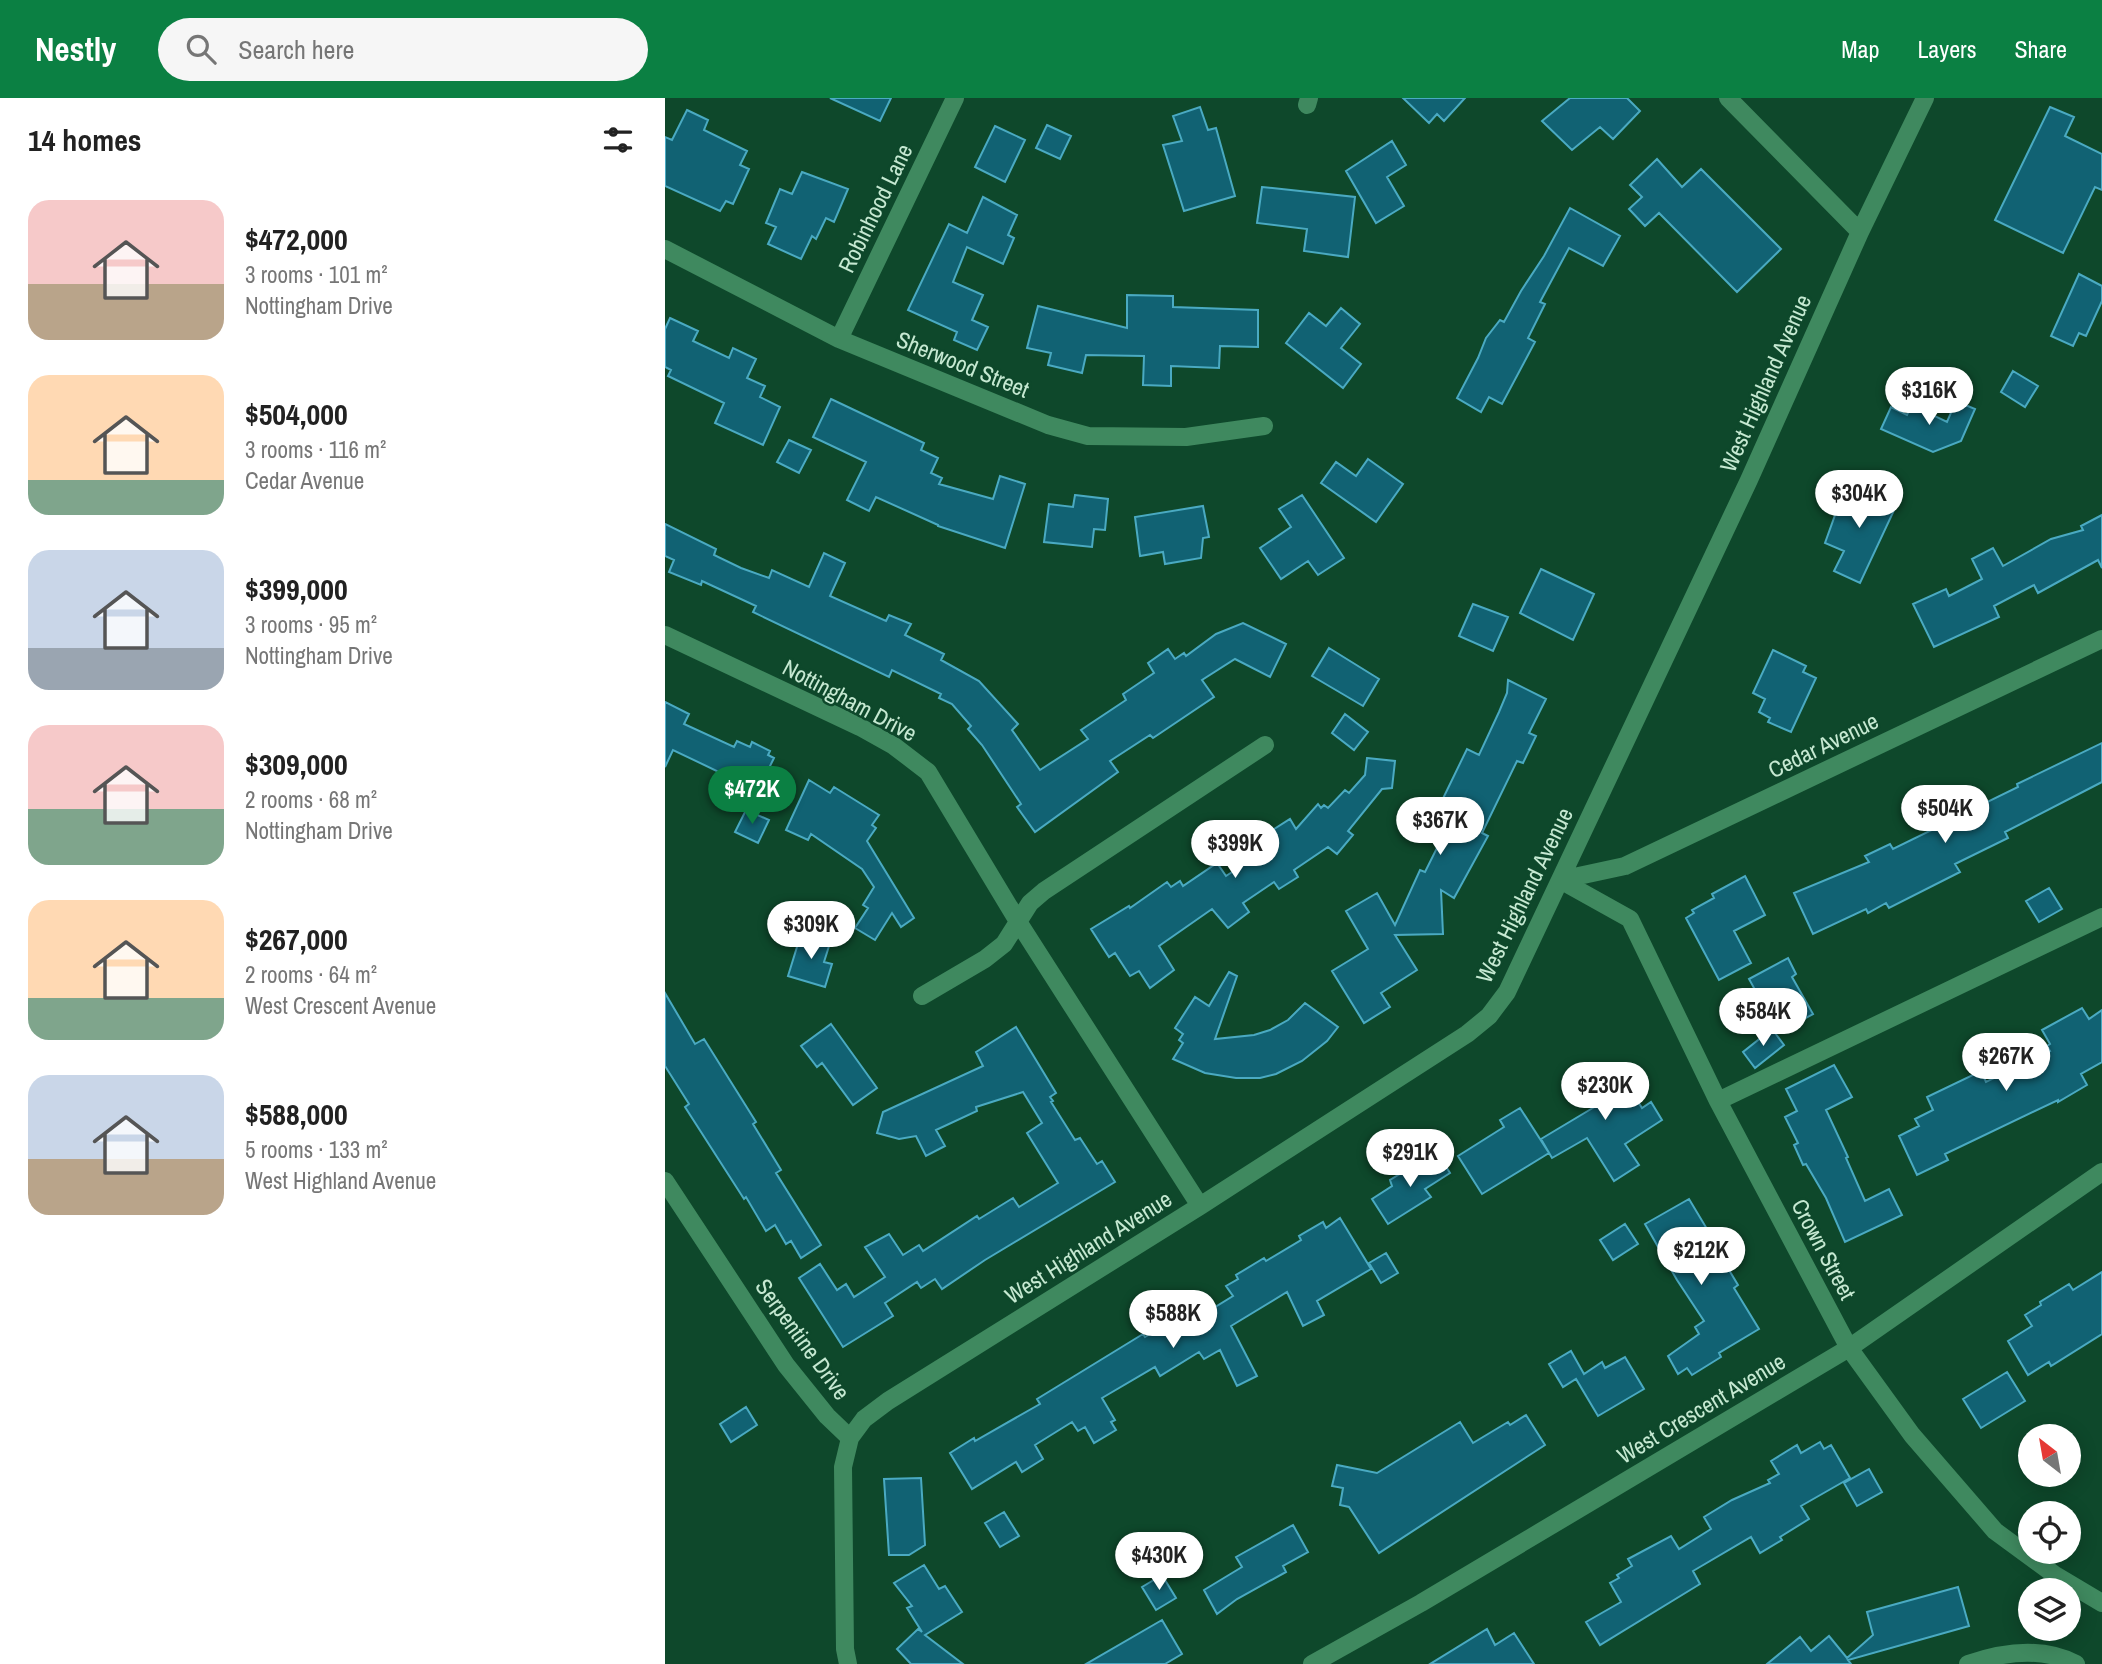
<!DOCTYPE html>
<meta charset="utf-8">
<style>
body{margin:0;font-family:"Archivo Narrow",sans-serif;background:#f6f6f6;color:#222;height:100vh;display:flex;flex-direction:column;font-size:26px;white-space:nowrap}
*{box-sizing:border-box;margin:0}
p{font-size:23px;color:#767676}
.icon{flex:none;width:38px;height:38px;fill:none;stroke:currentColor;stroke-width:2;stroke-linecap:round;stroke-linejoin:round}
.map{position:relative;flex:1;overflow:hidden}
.side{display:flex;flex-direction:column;background:#fff;width:665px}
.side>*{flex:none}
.needle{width:46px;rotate:329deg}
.fabs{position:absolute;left:1353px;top:1326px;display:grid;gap:14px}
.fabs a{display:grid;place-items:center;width:63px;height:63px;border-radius:50%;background:#fff;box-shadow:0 4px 18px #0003;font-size:35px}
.price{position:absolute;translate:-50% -60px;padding:0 16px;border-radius:24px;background:#fff;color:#222;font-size:23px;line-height:46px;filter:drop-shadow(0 2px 4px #0008)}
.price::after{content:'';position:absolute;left:50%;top:42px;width:21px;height:16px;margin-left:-10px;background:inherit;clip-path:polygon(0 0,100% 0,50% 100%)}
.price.current{background:#0b8043;color:#fff}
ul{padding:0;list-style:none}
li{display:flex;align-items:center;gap:21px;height:175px;padding:0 28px}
li span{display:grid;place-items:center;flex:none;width:196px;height:140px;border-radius:21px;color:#555}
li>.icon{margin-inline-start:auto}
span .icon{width:84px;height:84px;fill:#fffc;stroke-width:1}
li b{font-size:30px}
h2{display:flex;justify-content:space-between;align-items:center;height:84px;padding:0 28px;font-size:30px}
header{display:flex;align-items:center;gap:42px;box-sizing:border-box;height:98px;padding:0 35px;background:#0b8043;color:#fff}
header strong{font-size:33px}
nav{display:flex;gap:38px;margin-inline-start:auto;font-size:24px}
.search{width:490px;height:63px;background:#f6f6f6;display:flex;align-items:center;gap:18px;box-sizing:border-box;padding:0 24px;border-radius:38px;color:#767676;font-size:26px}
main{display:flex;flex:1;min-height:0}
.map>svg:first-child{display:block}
.building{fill:#116273;stroke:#4aaac2;stroke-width:2}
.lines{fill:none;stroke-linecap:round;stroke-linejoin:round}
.minor{stroke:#3f895f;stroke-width:18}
.labels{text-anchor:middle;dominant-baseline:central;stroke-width:5;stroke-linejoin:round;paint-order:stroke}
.street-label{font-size:23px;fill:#c6e9d2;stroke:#0e482b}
</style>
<header>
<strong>Nestly</strong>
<div class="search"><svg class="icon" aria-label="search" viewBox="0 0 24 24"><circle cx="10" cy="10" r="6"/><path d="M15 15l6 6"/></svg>Search here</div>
<nav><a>Map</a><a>Layers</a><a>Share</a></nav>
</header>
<main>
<section class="side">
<h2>14 homes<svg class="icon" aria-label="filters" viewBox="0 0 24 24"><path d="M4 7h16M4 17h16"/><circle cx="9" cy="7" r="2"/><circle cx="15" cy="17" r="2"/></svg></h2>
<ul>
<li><span style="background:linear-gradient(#f6c9c9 60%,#b9a48a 0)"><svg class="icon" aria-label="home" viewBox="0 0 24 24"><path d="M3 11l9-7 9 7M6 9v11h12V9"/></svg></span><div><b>$472,000</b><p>3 rooms · 101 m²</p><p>Nottingham Drive</p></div></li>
<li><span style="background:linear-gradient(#ffd9b3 75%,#7fa58c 0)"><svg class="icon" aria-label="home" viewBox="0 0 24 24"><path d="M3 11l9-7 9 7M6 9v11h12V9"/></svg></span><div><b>$504,000</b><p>3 rooms · 116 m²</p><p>Cedar Avenue</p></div></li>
<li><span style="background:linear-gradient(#c9d6e8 70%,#9aa5b1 0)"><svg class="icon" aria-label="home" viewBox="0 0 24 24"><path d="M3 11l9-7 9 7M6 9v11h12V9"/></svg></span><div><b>$399,000</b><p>3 rooms · 95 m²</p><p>Nottingham Drive</p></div></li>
<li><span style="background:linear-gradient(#f6c9c9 60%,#7fa58c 0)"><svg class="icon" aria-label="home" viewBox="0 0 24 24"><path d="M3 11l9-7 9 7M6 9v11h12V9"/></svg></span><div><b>$309,000</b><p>2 rooms · 68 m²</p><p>Nottingham Drive</p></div></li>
<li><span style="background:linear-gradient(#ffd9b3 70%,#7fa58c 0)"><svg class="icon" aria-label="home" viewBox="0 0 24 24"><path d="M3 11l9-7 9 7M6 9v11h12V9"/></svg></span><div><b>$267,000</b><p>2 rooms · 64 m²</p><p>West Crescent Avenue</p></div></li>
<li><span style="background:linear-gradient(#c9d6e8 60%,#b9a48a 0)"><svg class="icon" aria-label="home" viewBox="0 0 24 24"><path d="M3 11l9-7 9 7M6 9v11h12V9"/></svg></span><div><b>$588,000</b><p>5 rooms · 133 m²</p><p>West Highland Avenue</p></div></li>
</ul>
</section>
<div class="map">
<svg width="1437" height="1566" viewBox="0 0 1437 1566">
<rect width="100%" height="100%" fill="#0e482b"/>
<path class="building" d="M165,0H226L215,23Z
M738,0H800L779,23L772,16L764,25Z
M905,0H962L975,13L948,41L935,29L907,52L877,23Z
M535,9L543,32L551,30L570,98L519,113L498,47L517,43L508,18Z
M1385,9L1409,19L1400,38L1437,56V92L1430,89L1398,155L1330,122Z
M22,12L43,22L39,32L82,53L75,67L84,71L68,106L61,103L55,113L0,88V39L7,42Z
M382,27L406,38L395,61L371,50Z
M330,28L360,42L340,84L310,69Z
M727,43L741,67L722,79L739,108L711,125L681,73Z
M992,61L1017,89L1036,71L1116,151L1072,194L994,115L980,128L964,111L977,99L965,87Z
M137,74L183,91L169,124L161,120L151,141L147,138L136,161L103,146L111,129L101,125L115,91L127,96Z
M597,89L690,99L683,159L639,153L642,131L592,125Z
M318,99L352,117L343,137L349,140L338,166L302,149L288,184L318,197L307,222L323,229L312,252L289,242L292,234L243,212L284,126L302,135Z
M905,110L955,138L938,168L904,150L875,204L880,206L863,240L870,244L837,306L824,299L816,314L792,300L813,260L821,240L835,222L839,224L856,193L879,158Z
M1414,176L1437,188V203L1421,238L1414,235L1408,248L1386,238Z
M462,197L508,198V209L593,212V249L555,248L554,270L506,268V288L478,287L479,258L421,257L417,275L383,267L386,255L362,250L373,208L462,230Z
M676,210L695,226L676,250L696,266L678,290L621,245L644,215L661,228Z
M5,220L33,233L28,243L64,260L68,250L91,261L82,280L100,288L95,299L115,309L98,347L50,325L59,305L3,278L6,272L0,269V231Z
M1348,273L1373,288L1360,309L1336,294Z
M166,301L259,345L256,352L273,360L266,375L277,380L274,386L328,401L335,378L360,386L340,450L273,428V427L211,399L204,413L182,402L201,364L148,339Z
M1291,303L1310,311L1296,343L1268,354L1216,331L1226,309L1242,317L1247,307L1282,324Z
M124,342L146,352L134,375L112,364Z
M703,361L738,386L711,424L656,385L671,364L691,378Z
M1188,386L1231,408L1195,485L1169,473L1179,453L1160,445L1174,406Z
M410,397L443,401L440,432L429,431L427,449L379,444L384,406L408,409Z
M637,397L679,460L653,477L643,463L616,481L595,450L626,429L614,411Z
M538,408L544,439L538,440L536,460L500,466L498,454L475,458L470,419Z
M1437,417V470L1433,462L1373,495L1369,487L1329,508L1334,519L1269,549L1248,506L1281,491L1284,498L1317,481L1307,461L1328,450L1338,468L1386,441L1418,432L1416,428Z
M0,426L51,451L49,457L76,470L104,480L107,472L144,489L159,455L180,465L165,498L221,523L224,517L246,526L240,537L279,556L276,562L314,583L353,626L347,632L375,672L423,641L416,632L461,602L458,596L489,575L483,565L503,551L510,561L519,555L521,558L551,536L578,525L621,546L605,579L570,561L537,582L549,599L488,640L485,637L445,663L453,674L370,734L352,709L356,706L317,647L303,631L306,628L287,606L274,600L276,596L227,572L224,579L88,514L91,508L37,483L36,487L4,474L9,462L0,458Z
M876,471L929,496L908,542L855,515Z
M808,506L843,519L828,553L794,538Z
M664,550L714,581L698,608L647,578Z
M1108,552L1141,568L1138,574L1151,580L1126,634L1103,624L1105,620L1094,614L1100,601L1088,595Z
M843,582L881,601L864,635L871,638L858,665L852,663L817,735L823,738L789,800L776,792L778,836L730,837L752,872L716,895L725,909L699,925L667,873L703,851L681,813L712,795L730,827L755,772L760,774L778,738L773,735L779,724L769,719L802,651L814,657L834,614L842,595Z
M0,604L24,616L19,626L69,649L72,643L85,649L87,644L105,653L103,657L109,660L90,698L54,680L56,675L8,652L0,669Z
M680,616L703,634L689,652L667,635Z
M1437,645V684L1340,734L1343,740L1290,766L1295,774L1224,810L1221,805L1203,815L1201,811L1148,836L1129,795L1204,764L1200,758L1225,746L1228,751L1279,726L1277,720L1296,711L1298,716L1353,689L1352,686Z
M702,660L730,663L727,690L717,691L683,733L688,737L672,756L663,749L629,772L633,779L614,791L609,784L578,805L584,814L563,830L547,811L494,848L509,872L485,890L474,873L465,878L450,855L444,859L426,831L464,808L465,810L502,784L506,789L515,783L518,788L552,765L561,778L587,761L603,745L598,738L625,721L631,731L653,706L656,710L659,707L663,710L680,692L684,695L700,677Z
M144,682L165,695L169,689L214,717L207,727L211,730L202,743L249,820L236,829L227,815L210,842L190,830L203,810L198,807L209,789L197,771L146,736L143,742L121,732Z
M81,712L104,722L93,745L70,734Z
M1080,778L1100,817L1069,833L1086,865L1054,882L1021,820L1029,815L1027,812L1049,800L1047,796Z
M1384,790L1397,811L1374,824L1361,803Z
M136,836L165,845L159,864L167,866L160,889L123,878Z
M1123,860L1131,876L1127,879L1148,916L1114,935L1084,881Z
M564,874L572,878L550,941L589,937L605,932L623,922L640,905L673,929L662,943L637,963L611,976L595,980H571L540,975L508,961L518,945L514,942L518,936L510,930L530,899L544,908Z
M0,895L30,946L39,941L91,1024L88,1026L116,1072L111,1075L156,1147L136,1160L126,1143L121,1146L110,1127L101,1133L81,1099L79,1101L20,1009L24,1006L0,968Z
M1417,910L1424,921L1437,912V964L1416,976L1422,987L1393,1004V1002L1280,1056L1283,1062L1252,1077L1234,1038L1254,1028L1250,1021L1268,1012L1262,999L1316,973L1321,984L1385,953L1382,948L1385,946L1377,932Z
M166,926L212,990L188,1007L157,965L152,969L136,948Z
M351,929L391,995L385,999L388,1003L386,1004L410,1042L415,1040L432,1066L437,1063L450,1084L320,1162L277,1191L270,1181L256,1190L252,1184L220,1205L228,1218L178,1249L134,1180L155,1166L172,1192L181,1186L189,1199L220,1179L200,1149L224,1136L238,1157L254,1147L258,1153L312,1118L314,1121L348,1100L354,1109L393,1085L362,1035L377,1025L358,994L311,1009L312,1013L271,1032L280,1048L261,1058L251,1038L234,1041L212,1035L218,1014L318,968L311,954Z
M1107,931L1119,947L1090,970L1078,954Z
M925,965L964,989L977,1010L986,1004L997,1022L960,1046L974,1067L949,1083L922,1040L887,1060L876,1041L931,1008L905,992L918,972L920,973Z
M1169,967L1187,999L1161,1012L1183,1059L1181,1060L1200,1103L1224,1091L1237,1117L1180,1144L1161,1100L1141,1066L1138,1067L1129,1047L1133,1045L1120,1019L1132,1013L1121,991Z
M855,1010L884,1055L817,1096L793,1058L839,1029L835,1022Z
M773,1056L785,1075L760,1091L766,1099L723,1126L707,1101L727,1088L725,1082L753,1065L754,1068Z
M1024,1101L1057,1156L1055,1157L1073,1187L1069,1190L1094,1231L1054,1255L1056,1259L1027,1277L1022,1270L1013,1276L1003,1258L1034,1236L1030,1229L1039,1223L1012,1182L980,1126Z
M675,1120L706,1171L652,1203L659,1217L638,1228L622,1194L566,1228L592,1278L572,1288L555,1252L539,1261L534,1254L495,1278L490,1269L437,1300L450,1322L446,1324L451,1332L429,1345L420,1329L413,1333L407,1324L370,1347L378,1361L357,1374L351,1364L307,1391L285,1355L309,1340L310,1343L375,1306L372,1301L478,1236L480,1239L502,1226L534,1212L537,1217L568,1198L561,1188L573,1181L571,1177L599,1160L601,1163L636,1142L634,1138L658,1124L661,1130Z
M960,1126L973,1146L948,1162L935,1142Z
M721,1155L733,1175L716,1185L704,1165Z
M1437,1174V1236L1386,1268L1384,1264L1363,1277L1343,1243L1367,1228L1360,1217L1376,1207L1375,1204L1404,1186L1408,1192Z
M906,1253L919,1276L937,1264L940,1270L960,1259L979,1291L933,1318L911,1281L898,1289L884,1266Z
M1342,1274L1360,1303L1316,1330L1298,1301Z
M81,1309L92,1327L66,1344L55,1326Z
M861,1317L880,1347L714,1455L684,1409L675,1407L678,1390L667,1388L672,1367L712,1375L795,1324L808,1345L843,1324L845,1327Z
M1155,1344L1159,1351L1166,1347L1185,1380L1136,1408L1144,1421L1115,1439L1117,1442L1095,1455L1086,1439L1028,1473L1035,1486L935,1547L921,1524L956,1504L945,1485L954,1480L952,1477L967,1468L963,1461L1006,1438L1014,1451L1046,1431L1039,1419L1067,1402L1105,1385L1103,1382L1114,1376L1106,1363L1132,1347L1136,1355Z
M1204,1371L1217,1394L1192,1408L1179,1385Z
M256,1380L260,1447L244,1457H224L219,1381Z
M339,1414L354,1438L335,1449L320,1425Z
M628,1427L643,1454L618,1468L621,1474L572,1501L552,1516L539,1492L577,1469L571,1459Z
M259,1467L274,1491L280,1488L297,1514L260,1537L298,1566H246L232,1551L253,1531L257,1534L242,1510L247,1508L229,1485Z
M497,1477L511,1500L491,1512L477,1489Z
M1293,1489L1304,1528L1183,1562L1186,1566H1102L1135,1539L1146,1553L1164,1538L1182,1560L1208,1537L1202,1514Z
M497,1522L517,1556L500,1566H421Z
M822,1531L830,1547L849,1535L869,1566H765Z"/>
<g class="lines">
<path class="minor" d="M1063,0L1195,134
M642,7L644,0
M0,151L174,241L383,327L423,338L521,339L599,328
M174,241L290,0
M0,537L195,629L229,648L263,674L354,825L535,1108
M895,782L965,821L1053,1003L1184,1250L1247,1337L1330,1433L1390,1477L1437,1505
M895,782L960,768L1437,541
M257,898L320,861L339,846L365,805L379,793L600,647
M1053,1003L1437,819
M0,1083L121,1267L162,1318L185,1340
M183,1566L180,1551L178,1369L185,1340L199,1321L223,1303L535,1108L802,936L824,918L842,894L1084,382L1195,134L1260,0
M647,1566L756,1505L1184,1250L1437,1074
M1303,1566C1338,1554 1377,1548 1411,1566"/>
</g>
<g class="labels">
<g class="street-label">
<text transform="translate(210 110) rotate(-64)">Robinhood Lane</text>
<text transform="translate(298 266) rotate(22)">Sherwood Street</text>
<text transform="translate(1100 285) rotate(-66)">West Highland Avenue</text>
<text transform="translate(185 602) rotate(28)">Nottingham Drive</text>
<text transform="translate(1158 647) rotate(-26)">Cedar Avenue</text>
<text transform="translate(859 797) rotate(-64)">West Highland Avenue</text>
<text transform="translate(423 1149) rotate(-32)">West Highland Avenue</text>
<text transform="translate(1159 1151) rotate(62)">Crown Street</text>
<text transform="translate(138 1241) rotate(54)">Serpentine Drive</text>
<text transform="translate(1036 1310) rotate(-31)">West Crescent Avenue</text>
</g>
</g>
</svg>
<div class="fabs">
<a><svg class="needle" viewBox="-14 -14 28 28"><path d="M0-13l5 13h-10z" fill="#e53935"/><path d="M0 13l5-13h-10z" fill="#767676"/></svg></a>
<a><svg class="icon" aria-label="locate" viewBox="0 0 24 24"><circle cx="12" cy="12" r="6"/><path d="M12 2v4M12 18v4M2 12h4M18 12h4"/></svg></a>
<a><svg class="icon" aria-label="layers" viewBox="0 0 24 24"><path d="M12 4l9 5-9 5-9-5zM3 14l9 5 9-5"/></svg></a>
</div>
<b class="price" style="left:1264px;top:329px">$316K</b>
<b class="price" style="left:1194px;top:432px">$304K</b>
<b class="price current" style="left:87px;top:728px">$472K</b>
<b class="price" style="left:1280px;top:747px">$504K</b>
<b class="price" style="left:775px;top:759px">$367K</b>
<b class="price" style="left:570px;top:782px">$399K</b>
<b class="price" style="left:146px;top:863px">$309K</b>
<b class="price" style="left:1098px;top:950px">$584K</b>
<b class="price" style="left:1341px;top:995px">$267K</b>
<b class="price" style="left:940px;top:1024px">$230K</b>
<b class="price" style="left:745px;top:1091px">$291K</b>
<b class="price" style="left:1036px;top:1189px">$212K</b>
<b class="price" style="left:508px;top:1252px">$588K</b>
<b class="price" style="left:494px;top:1494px">$430K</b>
</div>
</main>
